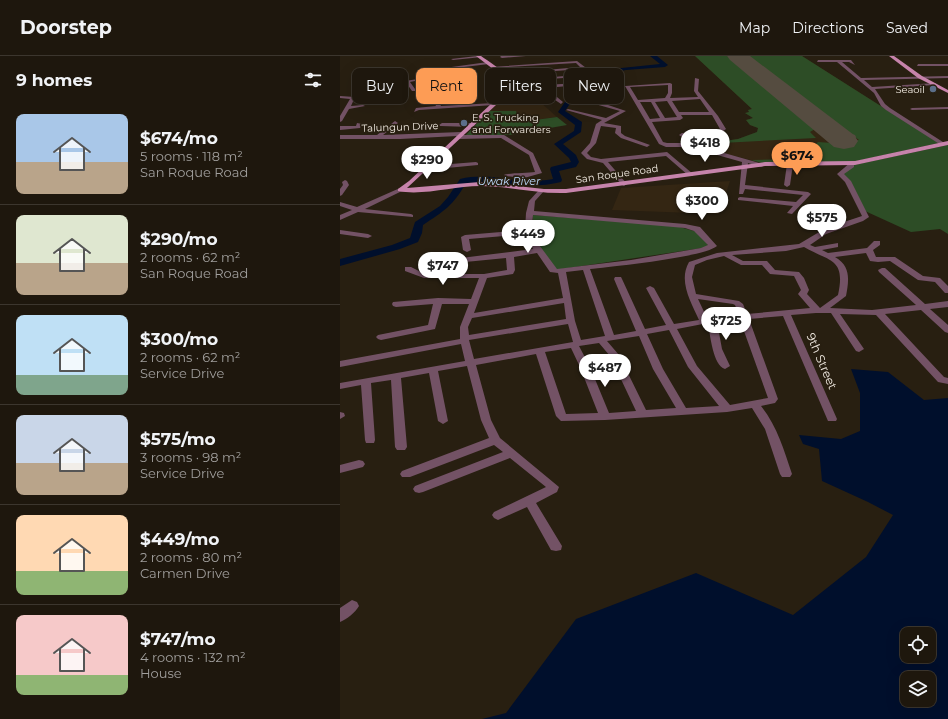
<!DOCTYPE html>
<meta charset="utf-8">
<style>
body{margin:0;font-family:Montserrat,sans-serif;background:#262016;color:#f1f3f6;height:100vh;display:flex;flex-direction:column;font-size:15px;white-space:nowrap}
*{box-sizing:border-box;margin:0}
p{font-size:13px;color:#a19f9d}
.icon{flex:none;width:22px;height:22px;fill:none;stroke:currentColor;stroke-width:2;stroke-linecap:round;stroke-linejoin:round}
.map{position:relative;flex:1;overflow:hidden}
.side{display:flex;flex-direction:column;background:#1e170d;width:340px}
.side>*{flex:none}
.top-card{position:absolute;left:12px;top:12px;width:380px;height:36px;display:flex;gap:8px}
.fabs{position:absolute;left:560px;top:571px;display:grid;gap:8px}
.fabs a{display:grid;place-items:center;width:36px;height:36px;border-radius:8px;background:#1e170d;box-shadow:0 4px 16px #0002,0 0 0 1px #3c362e;font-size:20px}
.price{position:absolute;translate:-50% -34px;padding:0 9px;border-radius:14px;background:#fff;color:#222;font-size:13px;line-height:26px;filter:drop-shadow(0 1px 2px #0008)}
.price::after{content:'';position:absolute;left:50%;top:24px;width:12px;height:9px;margin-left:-6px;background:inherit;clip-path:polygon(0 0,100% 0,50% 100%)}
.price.current{background:#fd9c55;color:#111}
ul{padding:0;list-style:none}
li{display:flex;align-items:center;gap:12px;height:100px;padding:0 16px}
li+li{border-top:1px solid #3c362e}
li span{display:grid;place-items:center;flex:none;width:112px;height:80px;border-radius:8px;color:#555}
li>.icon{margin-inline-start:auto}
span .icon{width:48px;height:48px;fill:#fffc;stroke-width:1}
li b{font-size:17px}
h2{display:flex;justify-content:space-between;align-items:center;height:48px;padding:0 16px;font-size:17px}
.chip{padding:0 14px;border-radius:8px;background:#1e170d;box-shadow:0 4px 16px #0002,0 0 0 1px #3c362e;font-size:14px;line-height:36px}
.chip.current{background:#fd9c55;color:#111}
header{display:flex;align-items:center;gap:24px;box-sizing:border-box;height:56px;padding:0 20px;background:#1e170d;border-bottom:1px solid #3c362e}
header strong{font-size:19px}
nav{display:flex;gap:22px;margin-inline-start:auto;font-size:14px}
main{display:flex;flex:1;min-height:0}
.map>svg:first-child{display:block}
.built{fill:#342613}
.green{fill:#2d4d26}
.water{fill:#000f2c;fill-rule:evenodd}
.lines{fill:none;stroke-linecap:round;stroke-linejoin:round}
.river{fill:#000f2c;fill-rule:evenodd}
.taxiway{fill:#554c40;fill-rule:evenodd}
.runway{fill:#554c40;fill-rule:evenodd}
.minor{fill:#735265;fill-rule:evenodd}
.major{fill:#c683ab;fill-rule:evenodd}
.service-dot{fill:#5c6f8a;stroke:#281f11;stroke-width:1.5}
.labels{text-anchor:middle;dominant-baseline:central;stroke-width:3.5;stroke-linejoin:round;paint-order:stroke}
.far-poi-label{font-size:10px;fill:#f1eae1;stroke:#281f11;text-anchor:end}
.far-street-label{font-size:10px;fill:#f1eae1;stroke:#281f11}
.far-water-label{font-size:11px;font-style:italic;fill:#bcd8fb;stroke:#281f11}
.street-label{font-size:12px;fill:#f1eae1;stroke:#281f11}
</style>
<header>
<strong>Doorstep</strong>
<nav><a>Map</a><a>Directions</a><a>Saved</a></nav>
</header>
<main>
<section class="side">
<h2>9 homes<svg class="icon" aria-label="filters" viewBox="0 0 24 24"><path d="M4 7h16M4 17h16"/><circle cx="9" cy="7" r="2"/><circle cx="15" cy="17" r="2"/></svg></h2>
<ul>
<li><span style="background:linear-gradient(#a9c7e8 60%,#b9a48a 0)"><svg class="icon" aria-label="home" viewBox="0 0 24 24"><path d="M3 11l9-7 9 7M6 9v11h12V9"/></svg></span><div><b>$674/mo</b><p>5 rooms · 118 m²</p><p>San Roque Road</p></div></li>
<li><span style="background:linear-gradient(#dfe7d0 60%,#b9a48a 0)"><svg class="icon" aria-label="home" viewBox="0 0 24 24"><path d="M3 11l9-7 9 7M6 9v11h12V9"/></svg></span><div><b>$290/mo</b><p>2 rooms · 62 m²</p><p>San Roque Road</p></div></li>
<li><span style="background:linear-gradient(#bfe0f5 75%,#7fa58c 0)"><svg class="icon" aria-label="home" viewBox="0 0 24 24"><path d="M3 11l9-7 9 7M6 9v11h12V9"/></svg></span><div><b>$300/mo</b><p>2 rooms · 62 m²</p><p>Service Drive</p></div></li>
<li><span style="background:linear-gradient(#c9d6e8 60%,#b9a48a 0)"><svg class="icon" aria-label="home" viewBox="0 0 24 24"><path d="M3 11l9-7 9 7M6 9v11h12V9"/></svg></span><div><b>$575/mo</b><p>3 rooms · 98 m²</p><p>Service Drive</p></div></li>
<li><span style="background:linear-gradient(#ffd9b3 70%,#8fb573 0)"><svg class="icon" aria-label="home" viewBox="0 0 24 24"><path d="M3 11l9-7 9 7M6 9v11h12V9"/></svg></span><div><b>$449/mo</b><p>2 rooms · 80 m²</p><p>Carmen Drive</p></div></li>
<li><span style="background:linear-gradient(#f6c9c9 75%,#8fb573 0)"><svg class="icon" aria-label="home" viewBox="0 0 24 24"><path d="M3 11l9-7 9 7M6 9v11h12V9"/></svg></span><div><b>$747/mo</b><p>4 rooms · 132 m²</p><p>House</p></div></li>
</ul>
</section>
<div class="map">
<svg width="608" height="663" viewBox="0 0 608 663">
<rect width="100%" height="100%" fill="#281f11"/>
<path class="built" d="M355,0H462L599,87L422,107L352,89L398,83L417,76L418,72L410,69L406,64L413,62L405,57L409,56L408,54L412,53Z
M199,45L217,61L180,66L149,55L156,48Z
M390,125L379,158L272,154L281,132Z"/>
<path class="green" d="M355,0H387L475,73L470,76L476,82L363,88L398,83L417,76L418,72L410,69L406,64L413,62L405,57L409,56L408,54L412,53Z
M408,0H462L599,87L512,106L422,107L411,104L456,103L464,99L478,86L492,87L519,84Z
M188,35L199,45L166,47L164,39L167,36Z
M149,55H176L180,66L217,61L227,69L170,79L125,80Z
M608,89V178L600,173L571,176L525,155L503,118L514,109Z
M193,159L336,170L361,177L369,191L215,214L192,182Z"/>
<path class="water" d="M511,313L548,316L584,344L608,342V663H142L166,657L236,563L356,517L453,559L526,501L553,459L528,446L482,425L479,393L463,388L459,379L501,383L520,375V337ZM567,578H589V600H567ZM567,622H589V644H567Z"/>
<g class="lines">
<path class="river" d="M310,0H317L328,9L325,11L286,14L271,17L273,21L281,26V28L237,32L231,46L225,55L242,66L241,76L223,88L236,99L239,106L236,111L219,115L222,124L221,126C190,134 158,125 126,127C113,150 104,155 83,169L82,177L78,186L60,193L0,210V203L52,189L70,182L75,166L100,150L108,141L120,123C151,115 182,129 213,123L210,113L211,111L231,106L229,102L214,88L234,75L235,69L218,56L225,46L233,29L272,26L269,23L265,16L272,13L320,8Z"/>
<path class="taxiway" d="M492,72L515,79L516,81L515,83L505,85L490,83L489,81L492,78L487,75Z"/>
<path class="runway" d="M387,0H410L514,79L518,85L514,91L504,93L494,91L390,4Z"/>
<path class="minor" d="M137,0L142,1L113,4L111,3Z
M161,0H186L162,2L160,1Z
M478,4H511L515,9L509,6H502L521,22L608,20V22L524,24L532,31L596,27L594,29L535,33L545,48L550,52L606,88L601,89L546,54L541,50L534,37L497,6H477Z
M237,5L254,18L261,27L206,32L223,46L221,48L202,35L201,27H205V29L255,26L250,20L170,26L168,25L247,18L242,13L162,19L160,18L240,11L236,7L153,12L151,11Z
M148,6L149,8L99,14L97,13Z
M578,8H608V10H577Z
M355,22L359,23L358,35L378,60L386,73L379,78L342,81L339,79L342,77L378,75L380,73L372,59H341L343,62L340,64L312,66L323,86L327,87H349L423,108V110L421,111L408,107L405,129L468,136L471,138L452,158L447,157L453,150L398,144V142L400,141L456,146L463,139L405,133L403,138H399L402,106L349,91H326L319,88L285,30L330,27L332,28V37L330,42L358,41L354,35ZM328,29V37L325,42L298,44L290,31ZM360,43L369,56H339L332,45ZM327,45L337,61L325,62L315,46ZM300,46H311L320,62L310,63Z
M78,23L85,31V34L82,35L84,37L95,38L101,50L154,47L156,48L154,49L79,54L74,56L76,52L96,50L91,40L81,39L78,35H72L65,25ZM75,25L81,31V32L75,33L70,26Z
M0,40L15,41L11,50L23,49L25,50L9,53L2,65L0,66V60L10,43L0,42Z
M254,42L259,46L286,55L264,67L281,70V77L285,80L310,89L307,91L281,82L275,77L276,72L261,70L256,87L247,97L251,101L261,103L327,96L353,118V120H349L326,100L268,106L287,128L284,130L282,129L263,107L247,103L241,97L250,87L256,68L262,64L226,54L228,53L266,62L280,55L255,48L252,43Z
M608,51V53L572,54L570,53L572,52Z
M55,65L58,67L57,68L43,79L121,76L124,78L122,79H164L193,97L202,117L184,122L165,120L164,119C168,117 188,117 195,116L189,99L161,82L119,83L116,81L117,80L60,83H0V79H37Z
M17,67L22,68L20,72L0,74V70H16Z
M102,67H132L135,69L132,71L100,70L99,69Z
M136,106L138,107V109L86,114L83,112L86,110Z
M450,106L453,108L450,129L447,131L444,129L447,108Z
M511,106L514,108V111L504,118L511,125L529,161L523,165L486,178L470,189L475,191L498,187V191L482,194L488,197L527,192L534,185H540V189L533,194L536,201H555L583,220L600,222L608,230V237H605L595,226L578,224L550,205L538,206L530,205L526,197L495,201C511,210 509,224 506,240L490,252L532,254L576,249L539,216L538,214L542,212H545L585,248L608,245V251L590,253L608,269V277L605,276L581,254L545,258L604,321L608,322V328L598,326L536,259L500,258L524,293L519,296L516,295L491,257H476L451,259L497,363L496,365H488L443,260L409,263L438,343L435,347L421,350C437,370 444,394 452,418L450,421H442L440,418L425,373L412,352L387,356L265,364L221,365L216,360L196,298L136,309L151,364L160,382L219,431L217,436L196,447L222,490L221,494L216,495L211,494L187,451L158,464L154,462L152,459L154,456L206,431L170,402L83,436L79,437L75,436L73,433L75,430L163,396L154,389L70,421H62L60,418L62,415L149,382L141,364L127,310L98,315L108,365L103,368L98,365L89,317L61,322L67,391L65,394H57L55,391L51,324L31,327L35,384L34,387H26L25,384L21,329L0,333V327L125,305L121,288L0,311V305L120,283V271L129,248H102L95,273L41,284L38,283L36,281L38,279L88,269L93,248L56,251L53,250L52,248L53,246L98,242L131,243L139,222H84L65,215V211H71L85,218H144L167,214L166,202L105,208L101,206L105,204L193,193L186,178L129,183L131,194L127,196L123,194L121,181L125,179L185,174L186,157L189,145L199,134L204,135L195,145L194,155L345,168L360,171L377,190C365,201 271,211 250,213L274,279L296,275L274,223L275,221H281L282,223L305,273L326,269L306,232L310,230L314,232L334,268L359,264C351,246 338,225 349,206L377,197L459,188L486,172L522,160L505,126L497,118ZM193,159L345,172L354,175L368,189L361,192L291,204L217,213L194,182L192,169ZM464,191C490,206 506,202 498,239L480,252L467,238L469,234L464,222L459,216L435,214L427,205H403L392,199L446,195ZM197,197L210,216L218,217L223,242L134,257L147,222L173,218L175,214L174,201ZM384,200L401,209H422L430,218L454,220L461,234L458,238L470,252L407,258L403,248L399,245L356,238L352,221L355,209L367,204ZM243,214L265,280L241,284L235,265L226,216ZM358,243L393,248L395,249L399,259L367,262ZM224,247L226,263L129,279L128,271L132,262ZM400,264L428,342L390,349L357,310L337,273L368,267C370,278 373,310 385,313L390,310L382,293L377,266ZM228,268L233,286L134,303L129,284ZM329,274L348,311L379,350L346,352L323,313L307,278ZM299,280L313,313L336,352L306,354L279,299L267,285ZM259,287L270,300L296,355L269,357L250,311L239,290ZM231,292L240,311L258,357L226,358L205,296Z
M5,124L7,125L9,129L2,139L0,140V133L3,129L2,126Z
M60,132L63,134L62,135L25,153L71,158L73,159V161L18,156L0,164V159L12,154L0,150V146L17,151Z
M0,174L28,178L32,180L28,182L0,178Z
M0,356L4,357L5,360L0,363Z
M19,404L23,405L25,408L23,411L0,417V409Z
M12,544L17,546L19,550C15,557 7,563 0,566V552Z"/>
<path class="major" d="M136,0H141C149,6 172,19 173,29L156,49L67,132L140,126L204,133H226L425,106L515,105L608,85V89L515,109L425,110L226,137C197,138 169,130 140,130C114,130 83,140 58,135V133L69,125L152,47L169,29L166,23Z
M549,0H554L582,20L608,34V37L578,22Z"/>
</g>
<g class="service-dot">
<circle cx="593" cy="33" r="4"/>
<circle cx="124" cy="67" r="4"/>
</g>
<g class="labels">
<g class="far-poi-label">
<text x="585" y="33">Seaoil</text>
<text x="132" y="61" text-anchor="start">E. S. Trucking<tspan x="132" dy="12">and Forwarders</tspan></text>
</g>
<g class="far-street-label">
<text transform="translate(60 71) rotate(-2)">Talungun Drive</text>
<text transform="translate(277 118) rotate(-8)">San Roque Road</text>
</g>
<g class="far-water-label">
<text x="169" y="125">Uwak River</text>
</g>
<g class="street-label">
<text transform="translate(482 305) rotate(67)">9th Street</text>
</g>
</g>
</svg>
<div class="fabs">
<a><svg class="icon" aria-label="locate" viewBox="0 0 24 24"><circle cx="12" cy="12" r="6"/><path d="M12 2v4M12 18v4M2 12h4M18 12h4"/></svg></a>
<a><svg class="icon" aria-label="layers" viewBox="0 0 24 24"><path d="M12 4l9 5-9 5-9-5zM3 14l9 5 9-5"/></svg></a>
</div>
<b class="price" style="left:365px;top:107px">$418</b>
<b class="price current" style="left:457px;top:120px">$674</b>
<b class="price" style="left:87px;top:124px">$290</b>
<b class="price" style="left:362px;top:165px">$300</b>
<b class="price" style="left:482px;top:182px">$575</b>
<b class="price" style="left:188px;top:198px">$449</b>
<b class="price" style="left:103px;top:230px">$747</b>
<b class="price" style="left:386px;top:285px">$725</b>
<b class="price" style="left:265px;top:332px">$487</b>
<div class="top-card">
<a class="chip">Buy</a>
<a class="chip current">Rent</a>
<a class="chip">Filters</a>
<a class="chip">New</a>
</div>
</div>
</main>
